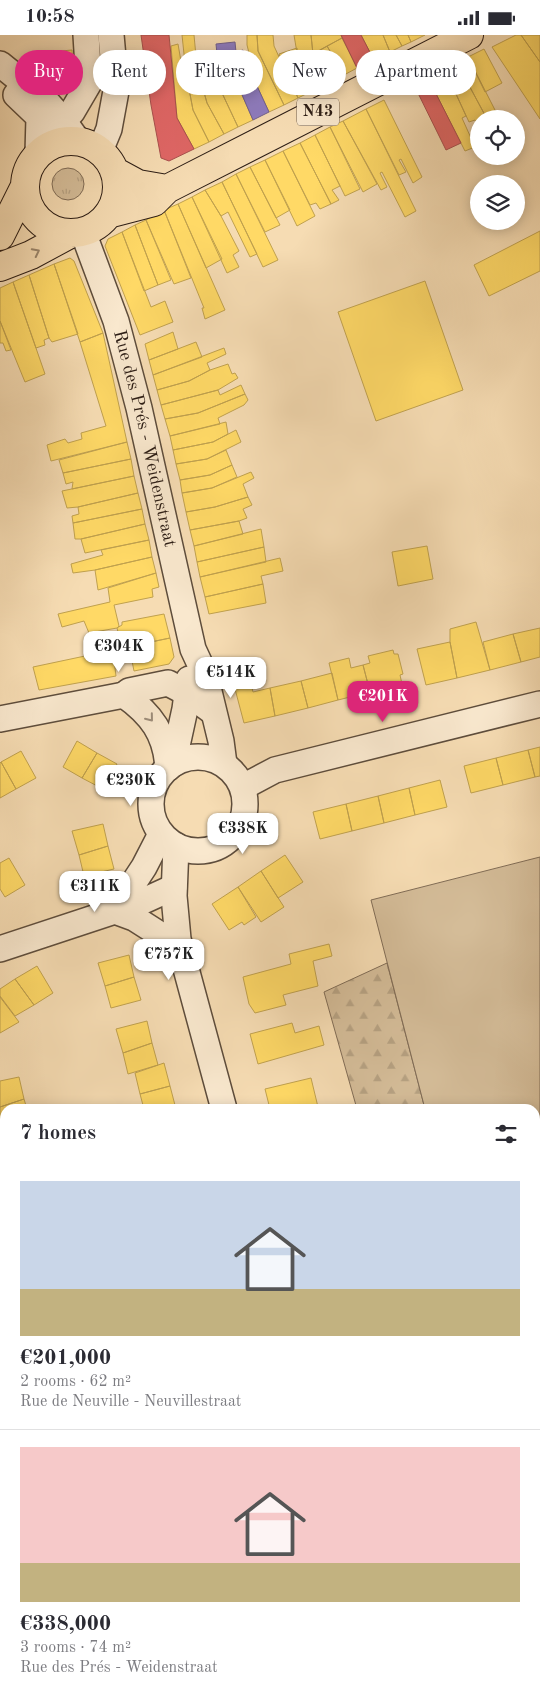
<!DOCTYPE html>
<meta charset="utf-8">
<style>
body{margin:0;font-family:"Old Standard TT",serif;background:#f7f7f7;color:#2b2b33;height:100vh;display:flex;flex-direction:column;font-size:19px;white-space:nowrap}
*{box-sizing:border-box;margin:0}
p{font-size:16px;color:#7c7c81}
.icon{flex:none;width:28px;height:28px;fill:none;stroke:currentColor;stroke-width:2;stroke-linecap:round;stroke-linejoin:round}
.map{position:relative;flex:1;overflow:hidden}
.drawer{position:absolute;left:0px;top:1069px;width:540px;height:601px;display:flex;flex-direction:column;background:#fff;border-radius:15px 15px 0 0;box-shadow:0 2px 12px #0003}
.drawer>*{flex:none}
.hud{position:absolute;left:15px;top:15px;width:510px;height:45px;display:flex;gap:10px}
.buttons{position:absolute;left:470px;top:75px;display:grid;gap:10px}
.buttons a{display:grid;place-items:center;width:55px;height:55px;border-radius:50%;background:#fff;box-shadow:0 2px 12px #0003;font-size:25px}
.price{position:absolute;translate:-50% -42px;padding:0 11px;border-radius:10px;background:#fff;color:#222;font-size:16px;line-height:32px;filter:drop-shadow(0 1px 2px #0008)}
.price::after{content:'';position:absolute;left:50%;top:30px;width:15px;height:11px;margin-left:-8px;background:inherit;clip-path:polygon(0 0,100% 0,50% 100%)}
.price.selected{background:#db2777;color:#fff}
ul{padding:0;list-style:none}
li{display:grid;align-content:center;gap:10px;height:265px;padding:0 20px}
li+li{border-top:1px solid #e1e1e2}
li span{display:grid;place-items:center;height:155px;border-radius:0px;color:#555}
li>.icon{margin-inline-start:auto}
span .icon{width:90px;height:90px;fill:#fffc;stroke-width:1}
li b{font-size:21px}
h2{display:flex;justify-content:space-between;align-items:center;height:60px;padding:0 20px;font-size:21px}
.pill{padding:0 18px;border-radius:22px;background:#fff;box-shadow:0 2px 12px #0003;font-size:18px;line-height:45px}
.pill.selected{background:#db2777;color:#fff}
.status{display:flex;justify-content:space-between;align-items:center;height:35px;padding:0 25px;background:#fff;direction:ltr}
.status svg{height:14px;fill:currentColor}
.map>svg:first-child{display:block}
.grass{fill:url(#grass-tufts);stroke:#806c56}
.forest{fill:url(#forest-firs);stroke:#806c56}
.pitch{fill:#d4bc98;stroke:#806c56}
.homes{fill:#ffd966;stroke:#c0a14e}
.shops{fill:#e06666;stroke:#aa504e}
.offices{fill:#8e7cc3;stroke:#71608f}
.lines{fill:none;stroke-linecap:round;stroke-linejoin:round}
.minor-casing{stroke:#5e4d3c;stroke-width:28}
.major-casing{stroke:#2c1d15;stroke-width:30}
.minor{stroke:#f9e8ce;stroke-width:25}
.major{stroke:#f6dcb3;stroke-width:28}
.oneway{stroke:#9b866c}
.oneway2{stroke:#9d8d7b}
.labels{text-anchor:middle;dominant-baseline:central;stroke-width:5;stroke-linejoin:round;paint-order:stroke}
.shield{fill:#f9e8ce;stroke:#6a5a4c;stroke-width:1}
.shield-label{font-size:16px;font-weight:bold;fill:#2c1d15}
.street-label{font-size:18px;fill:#2c1d15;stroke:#f9e8ce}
</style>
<div class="status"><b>10:58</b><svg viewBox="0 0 49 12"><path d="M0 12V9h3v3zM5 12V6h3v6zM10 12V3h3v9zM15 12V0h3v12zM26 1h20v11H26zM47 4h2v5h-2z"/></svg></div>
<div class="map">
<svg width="540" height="1669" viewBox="0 0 540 1669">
<defs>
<pattern id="grass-tufts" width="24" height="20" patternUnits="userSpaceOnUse" patternTransform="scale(1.25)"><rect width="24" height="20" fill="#d4bc98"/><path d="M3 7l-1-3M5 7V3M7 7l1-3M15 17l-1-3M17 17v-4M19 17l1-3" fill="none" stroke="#b6a182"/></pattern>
<pattern id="forest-firs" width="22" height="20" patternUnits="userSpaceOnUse" patternTransform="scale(1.25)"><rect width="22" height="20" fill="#d4bc98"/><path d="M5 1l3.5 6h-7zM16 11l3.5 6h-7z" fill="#b6a182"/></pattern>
</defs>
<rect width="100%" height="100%" fill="#f6dcb3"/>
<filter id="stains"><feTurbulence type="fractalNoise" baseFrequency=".004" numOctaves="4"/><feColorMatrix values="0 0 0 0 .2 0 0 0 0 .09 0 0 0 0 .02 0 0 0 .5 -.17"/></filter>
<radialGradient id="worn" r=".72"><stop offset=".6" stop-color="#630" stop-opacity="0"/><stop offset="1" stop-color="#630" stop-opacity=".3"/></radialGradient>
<path class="grass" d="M52 149a16 16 0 1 1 32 0a16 16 0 1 1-32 0Z"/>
<path class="forest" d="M387,928L425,1074H357L324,957Z
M535,1495L540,1514V1669H525L524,1665H535Z"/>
<path class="pitch" d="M540,822V1210L535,1212V1074H425L371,865Z"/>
<path class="homes" d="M182,0H194L197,32L207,68L224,99L209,107L193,75L186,38Z
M247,0H257L258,16L284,70L269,77L245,25L250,22L247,10Z
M257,0H273L274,11L298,63L284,70L258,16Z
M294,0H311L313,19L327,48L314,55L298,24Z
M311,0H341L342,3L313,19Z
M361,0H383L390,17L374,25Z
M383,0H396L402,11L390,17Z
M396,0H408L411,7L402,11Z
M408,0H425L411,7Z
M516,0H521L540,27V84L492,12Z
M521,0H540V27Z
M342,3L357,33L344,40L327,11Z
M178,9L183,38H186L193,75L209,107L194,114L177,83L171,11Z
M327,11L344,40L327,48L313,19Z
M297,13L298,24L314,55L298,63L279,19Z
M484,14L502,48L485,57L468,22Z
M72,15L73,35L63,36L61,16Z
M468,22L496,77L486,82L457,28Z
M457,28L487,84H479V93L475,85L469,87L445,35Z
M205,29H218L214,41L238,92L224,99L207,68L197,32H205Z
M218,29L236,46L253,85L238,92L214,41Z
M445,35L466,81L462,83L475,112L465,116L428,43Z
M384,65L422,142L413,148L401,124L399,125L406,137L399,140L366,74Z
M366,74L416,176L405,182L382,137L380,138L387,152L381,155L343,86Z
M343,86L377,149L363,157L330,92Z
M330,92L360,154L345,161L315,100Z
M315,100L340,151L332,155L339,165L331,169L300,108Z
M300,108L331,169L320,174L316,168L310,170L283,116Z
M283,116L315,181L297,191L265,125Z
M265,125L290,175L276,183L250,132Z
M250,132L280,190L265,197L236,139Z
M236,139L278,225L263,232L222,147Z
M222,147L257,219L250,222L228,177L221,181L205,155Z
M205,155L221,181L239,216L233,220L239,232L227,238L192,162Z
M192,162L222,224L206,233L178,169Z
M178,169L225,275L205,284L202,273H204L164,175Z
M164,175L191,243L174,249L146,185Z
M146,185L171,245L158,250L135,190Z
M135,190L158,250L144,256L122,197Z
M540,196V236L489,261L474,230Z
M122,197L151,272L165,266L173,287L140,300L105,211L108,204Z
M70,223L74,226L103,298L80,307L54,229Z
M54,229L78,299L52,307L49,303L29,240Z
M29,240L49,303L44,305L45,310L36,313L13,247Z
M425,246L463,355L376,386L338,277Z
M13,247L45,339L25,347L0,286V253Z
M0,286L11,315L6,316L3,308H0Z
M173,297L178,314L149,325L145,309Z
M103,298L127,407L51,426L47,410L65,404L68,408L82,404L81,398L106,391L80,307Z
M196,307L202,322L153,340L149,325Z
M224,313L226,319L207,328L210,335L189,346L157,355L153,340Z
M228,329L232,339L235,338L238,343L218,355L161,370L157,355L189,346L210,335Z
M241,350L245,359L198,378L165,384L161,370L218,355L220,360Z
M245,359L248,365L244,370L218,383L220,389L170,401L165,384L198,378Z
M226,387L228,399L213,407L173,415L170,401Z
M236,395L241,407L207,424L176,429L173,415L213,407Z
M127,407L131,424L63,438L59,425Z
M226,415L232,430L210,440L180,445L176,429L207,424Z
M131,424L134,441L72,454L73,447L66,449L63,438Z
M232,430L237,442L212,453L182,458L180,445L210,440Z
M251,437L254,443L243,449L248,462L215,472L186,477L182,458L212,453Z
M134,441L138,458L78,472L67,473L62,456Z
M138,458L142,474L73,488L72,481L79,479L78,472Z
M248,462L252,470L243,474L247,483L239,486L190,495L186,477L215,472Z
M142,474L145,489L81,504H75L73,488Z
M239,486L243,499L194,511L190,495Z
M145,489L149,505L85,518L81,504Z
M261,494L264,512L197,527L194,511Z
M149,505L152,522L95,535L73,538L71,529L103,520L101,515Z
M427,511L433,544L398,551L392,517Z
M264,512L266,527L200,542L197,527Z
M152,522L156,538L98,555L95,535Z
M280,523L283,536L261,541L263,549L205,562L200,542Z
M156,538L159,552L152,554L153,562L114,570L119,591L117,593L89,598L84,586L62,592L58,579L110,567L108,553Z
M263,549L266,568L209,579L205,562Z
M164,579L170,603L122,613L117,593L122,590V587Z
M476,587L490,635L457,643L450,607V594Z
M540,593V622L521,627L513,599Z
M513,599L521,627L490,635L483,607Z
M170,603L174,622L169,629L134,636L131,621L114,625L116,641L39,655L33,632Z
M450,607L457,643L426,650L417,614Z
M393,615L394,619H398L403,639L400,640L402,649L370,657L363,630L370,628L368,621Z
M349,623L351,633L363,630L370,657L338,665L329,628Z
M332,638L338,665L308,673L301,646Z
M301,646L308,673L275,681L270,653Z
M251,649L253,657L270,653L275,681L244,688L235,654Z
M77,706L97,718L82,743L63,732Z
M540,712V741L535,742L528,715Z
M528,715L535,742L503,750L496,723Z
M21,716L36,743L16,754L1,727Z
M97,718L117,729L103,754L82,743Z
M496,723L503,750L471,758L464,731Z
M1,727L16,754L0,763V728Z
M440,745L447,772L415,780L409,753Z
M409,753L415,780L384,788L378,761Z
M378,761L384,788L352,796L346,769Z
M346,769L352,796L320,804L313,777Z
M103,789L108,811L79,820L72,796Z
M108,811L114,834L84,841L79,820Z
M285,820L303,847L278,863L261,836Z
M9,823L25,850L5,862L0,854V828Z
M261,836L284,872L261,887L238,852Z
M238,852L256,882L244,890L242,887L229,895L212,869Z
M329,909L332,921L313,926L318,951L283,960L286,970L255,978L249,969L243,942L291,929L289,919Z
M129,920L134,942L105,951L98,928Z
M37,931L53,958L34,970L15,944Z
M134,942L141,965L111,973L105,951Z
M15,944L34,970L15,981L0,961V954Z
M0,962L19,987L0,998Z
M147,986L152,1008L123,1018L116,994Z
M292,988L295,998L319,991L324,1010L258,1029L250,999Z
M152,1008L158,1030L128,1039L123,1018Z
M164,1028L170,1051L140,1059L135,1038Z
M19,1042L24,1064L0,1072V1046Z
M311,1043L318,1072L270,1074L265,1054Z
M170,1051L176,1074H144L140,1059Z
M24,1064L27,1074H5V1093L0,1094V1072Z
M108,1665H133L134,1669H98V1667Z
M146,1665H170L171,1669H134V1668Z
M170,1665H207L208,1669H171Z
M207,1665H243V1667L236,1669H208Z
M243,1665H278L279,1669H253V1665L243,1667Z"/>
<path class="shops" d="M141,0H169L177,83L194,114L169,126L161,123L151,70Z
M341,0H361L374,25L357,33Z
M428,43L461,108L446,115L414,50Z"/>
<path class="offices" d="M235,7L236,17L243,15L245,25L269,77L253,85L236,46L218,29L216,9Z"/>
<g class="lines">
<g class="minor-casing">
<g id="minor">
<path d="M0,29L46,66L63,85L78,106"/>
<path d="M16,60L39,82L38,118"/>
<path d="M50,110L63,85L72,77L89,48L86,0"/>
<path d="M100,116L109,94L116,56L111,0"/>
<path id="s1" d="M83,197L116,286L139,373L193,614L205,640L221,706L224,729"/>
<path d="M0,684L124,660"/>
<circle cx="198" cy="769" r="47"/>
<path d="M173,729L185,674L189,644"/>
<path d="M168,733C166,699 151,679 124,660L129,656L168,648L187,658L213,677"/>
<path d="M243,752L275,735L540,669"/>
<path d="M161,799L144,832L115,876L139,868L174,852"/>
<path d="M176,811L174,861L178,904L224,1074"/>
<path d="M0,914L115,876L134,883L181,913"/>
<path d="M0,1238L5,1256"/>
<path d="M377,1665L378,1669"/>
</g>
</g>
<g class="major-casing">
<path id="major" d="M25 152a46 46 0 1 1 92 0a46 46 0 1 1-92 0Z
M114,136L138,149L167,154
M108,179L154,167L167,154L469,0
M0,201L24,153
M0,232L31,220L70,199"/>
</g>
<use href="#minor" class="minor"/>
<use href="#major" class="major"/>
</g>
<defs><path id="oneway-chevron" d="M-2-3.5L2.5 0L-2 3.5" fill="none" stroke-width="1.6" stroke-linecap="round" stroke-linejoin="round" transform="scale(1.25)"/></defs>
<use class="oneway" href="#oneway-chevron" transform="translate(36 217) rotate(-27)"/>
<use class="oneway2" href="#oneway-chevron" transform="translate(150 683) rotate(51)"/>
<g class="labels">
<rect class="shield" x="297" y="63.5" width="42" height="27" rx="4"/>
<g class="shield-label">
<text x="318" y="77">N43</text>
</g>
<g class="street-label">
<text stroke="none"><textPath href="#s1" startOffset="216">Rue des Prés - Weidenstraat</textPath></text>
</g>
</g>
<rect width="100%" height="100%" filter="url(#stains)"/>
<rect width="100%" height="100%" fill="url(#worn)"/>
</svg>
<div class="buttons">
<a><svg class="icon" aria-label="locate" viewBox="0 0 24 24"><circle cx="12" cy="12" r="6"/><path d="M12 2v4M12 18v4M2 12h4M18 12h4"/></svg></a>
<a><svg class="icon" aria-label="layers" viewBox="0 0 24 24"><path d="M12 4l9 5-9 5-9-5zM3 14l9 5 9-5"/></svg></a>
</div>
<b class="price" style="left:119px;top:638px">€304K</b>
<b class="price" style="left:231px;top:664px">€514K</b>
<b class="price selected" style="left:383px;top:688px">€201K</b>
<b class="price" style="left:131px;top:772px">€230K</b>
<b class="price" style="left:243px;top:820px">€338K</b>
<b class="price" style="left:95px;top:878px">€311K</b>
<b class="price" style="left:169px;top:946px">€757K</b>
<div class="hud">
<a class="pill selected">Buy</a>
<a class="pill">Rent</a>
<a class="pill">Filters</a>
<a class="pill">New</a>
<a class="pill">Apartment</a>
</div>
<section class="drawer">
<h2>7 homes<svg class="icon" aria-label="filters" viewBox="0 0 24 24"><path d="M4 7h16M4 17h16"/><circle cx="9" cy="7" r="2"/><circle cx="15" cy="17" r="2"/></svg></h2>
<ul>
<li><span style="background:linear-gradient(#c9d6e8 70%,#c2b280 0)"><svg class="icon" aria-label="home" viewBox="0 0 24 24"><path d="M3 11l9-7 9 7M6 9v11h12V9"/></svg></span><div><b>€201,000</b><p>2 rooms · 62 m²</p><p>Rue de Neuville - Neuvillestraat</p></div></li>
<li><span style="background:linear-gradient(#f6c9c9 75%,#c2b280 0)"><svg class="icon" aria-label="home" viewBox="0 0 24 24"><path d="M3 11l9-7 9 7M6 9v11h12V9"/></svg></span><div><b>€338,000</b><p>3 rooms · 74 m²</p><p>Rue des Prés - Weidenstraat</p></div></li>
</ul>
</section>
</div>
